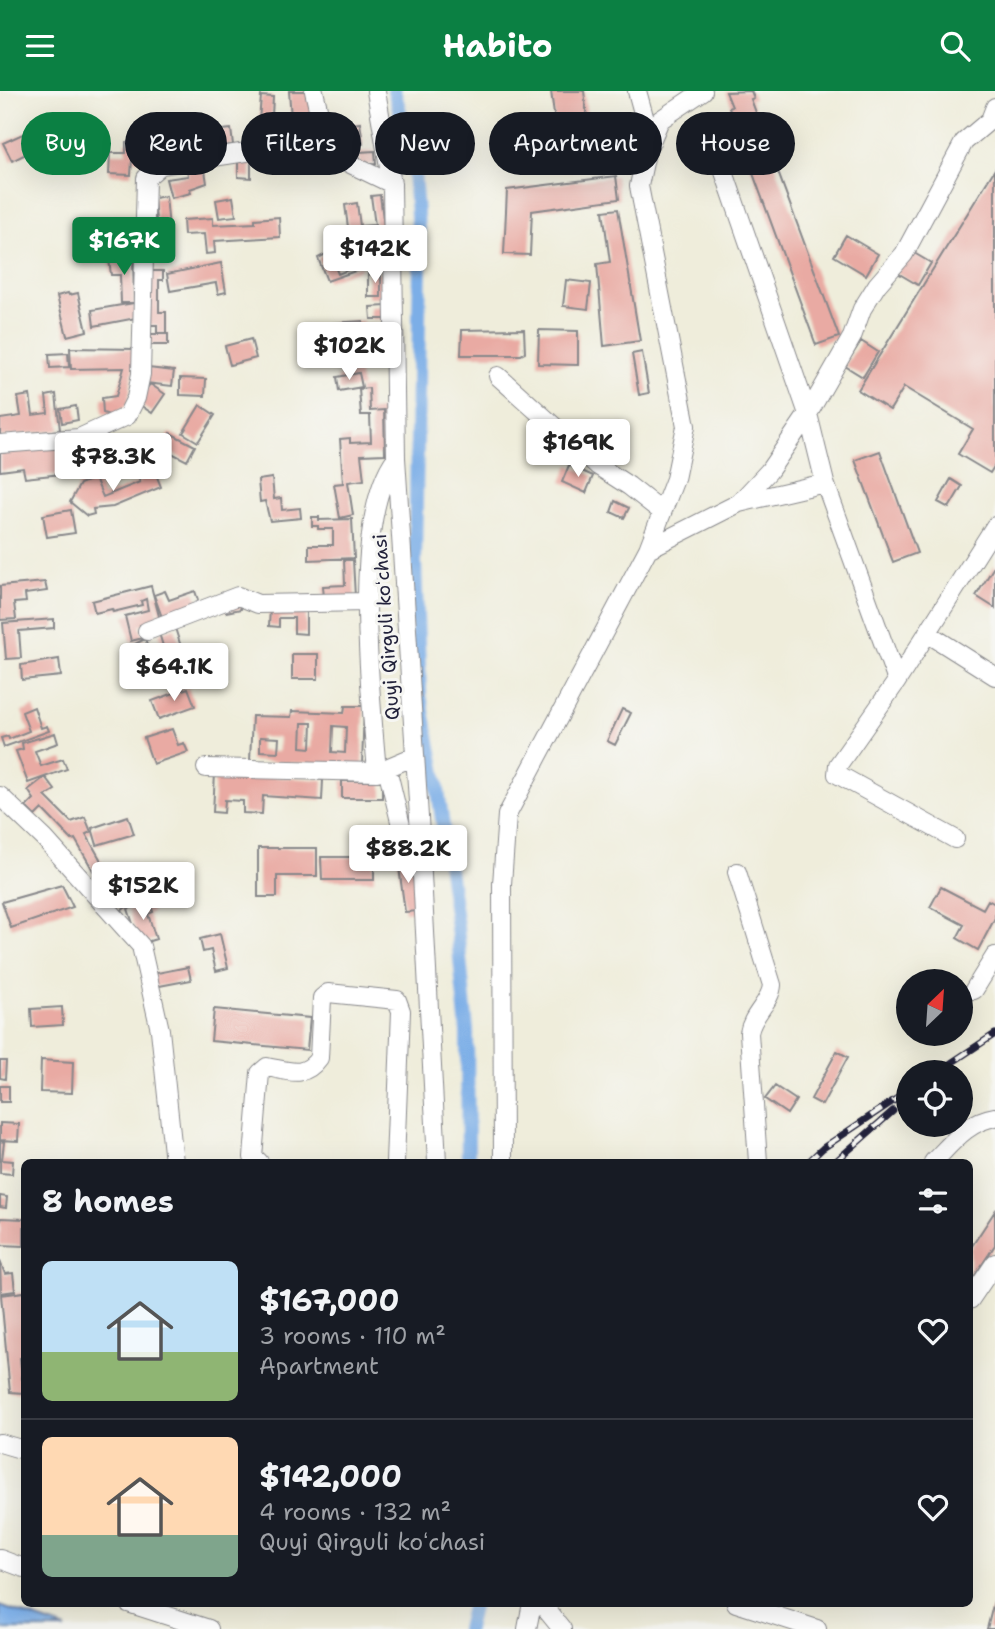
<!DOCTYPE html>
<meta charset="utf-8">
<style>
body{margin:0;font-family:"Shantell Sans",sans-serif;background:#20242c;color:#f1f3f6;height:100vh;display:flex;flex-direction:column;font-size:26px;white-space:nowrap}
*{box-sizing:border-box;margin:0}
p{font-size:23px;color:#9ea1a6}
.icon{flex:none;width:38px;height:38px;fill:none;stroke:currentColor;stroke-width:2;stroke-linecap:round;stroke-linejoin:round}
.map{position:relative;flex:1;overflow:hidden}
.panel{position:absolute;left:21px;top:1068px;width:952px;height:448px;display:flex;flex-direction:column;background:#171b24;border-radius:10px;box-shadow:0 7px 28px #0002}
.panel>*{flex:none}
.guide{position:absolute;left:21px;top:21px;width:954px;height:63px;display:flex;gap:14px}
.needle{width:46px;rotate:25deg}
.tools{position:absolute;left:896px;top:878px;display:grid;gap:14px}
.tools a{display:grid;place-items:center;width:77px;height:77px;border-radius:50%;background:#171b24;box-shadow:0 7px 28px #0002;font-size:35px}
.price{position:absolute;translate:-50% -60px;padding:0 16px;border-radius:7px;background:#fff;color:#222;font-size:23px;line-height:46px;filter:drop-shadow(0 2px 4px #0008)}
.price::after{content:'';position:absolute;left:50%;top:42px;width:21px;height:16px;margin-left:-10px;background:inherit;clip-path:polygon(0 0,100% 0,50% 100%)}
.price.current{background:#0b8043;color:#fff}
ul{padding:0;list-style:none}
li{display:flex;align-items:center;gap:21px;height:175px;padding:0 21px}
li+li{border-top:2px solid #363941}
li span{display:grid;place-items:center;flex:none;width:196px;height:140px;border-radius:10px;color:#555}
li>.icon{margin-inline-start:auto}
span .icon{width:84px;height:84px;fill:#fffc;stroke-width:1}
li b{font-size:30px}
h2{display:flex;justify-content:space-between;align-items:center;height:84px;padding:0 21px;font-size:30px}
.pill{padding:0 24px;border-radius:32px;background:#171b24;box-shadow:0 7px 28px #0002;font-size:24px;line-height:63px}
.pill.current{background:#0b8043;color:#fff}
header{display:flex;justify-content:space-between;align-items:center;height:91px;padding:0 21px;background:#0b8043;color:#fff;font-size:32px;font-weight:700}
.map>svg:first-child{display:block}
.water{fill:#7baee7;stroke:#4e6891;stroke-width:2}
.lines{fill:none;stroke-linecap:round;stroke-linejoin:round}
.canal{stroke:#7baee7;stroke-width:14}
.building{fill:#e9aaa3;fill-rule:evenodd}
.minor-casing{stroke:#88888b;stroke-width:20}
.minor{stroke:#fff;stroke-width:18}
.rail-casing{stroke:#22223b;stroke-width:7}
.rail{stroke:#f6f6f2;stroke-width:4.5;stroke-dasharray:13;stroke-linecap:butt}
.labels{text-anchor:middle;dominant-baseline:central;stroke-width:6;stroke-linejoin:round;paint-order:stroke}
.street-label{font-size:19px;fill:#22223b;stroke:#f6f6f2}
</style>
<header><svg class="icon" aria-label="menu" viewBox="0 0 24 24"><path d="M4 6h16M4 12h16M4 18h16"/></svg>Habito<svg class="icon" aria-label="search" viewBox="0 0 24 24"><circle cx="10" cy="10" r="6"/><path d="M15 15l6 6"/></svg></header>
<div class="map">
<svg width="995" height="1538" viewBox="0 0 995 1538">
<rect width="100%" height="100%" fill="#f6f6f2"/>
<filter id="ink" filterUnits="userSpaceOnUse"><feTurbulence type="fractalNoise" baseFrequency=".0143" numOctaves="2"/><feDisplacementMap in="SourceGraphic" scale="14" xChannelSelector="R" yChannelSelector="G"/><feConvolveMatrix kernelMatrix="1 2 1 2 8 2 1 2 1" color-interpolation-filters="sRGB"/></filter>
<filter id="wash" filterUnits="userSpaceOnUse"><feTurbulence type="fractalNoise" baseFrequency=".00686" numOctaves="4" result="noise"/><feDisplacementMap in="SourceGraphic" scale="28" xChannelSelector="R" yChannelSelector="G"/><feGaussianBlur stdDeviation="1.57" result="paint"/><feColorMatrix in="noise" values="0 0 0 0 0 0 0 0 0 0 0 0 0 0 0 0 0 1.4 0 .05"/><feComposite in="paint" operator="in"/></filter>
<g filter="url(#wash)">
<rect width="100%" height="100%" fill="#efeddb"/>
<path class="water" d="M0,1515L66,1538H0Z"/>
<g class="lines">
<path class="canal" d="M394,0L413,65L420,168L415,472L420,605L437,692L457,836L467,940L468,1071
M467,1538L473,1512"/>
</g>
<g id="blocks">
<path class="building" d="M289,0H308L317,28L313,41L306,47L258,43L261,5L273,6L272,25L291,27Z
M551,0H584L589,44L557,47Z
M751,0L754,7L751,8L839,246L816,254L729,17L732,16L726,1Z
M360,32L363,53L337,57L333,36Z
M231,38L233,54L214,56L212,40Z
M27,41L36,58L12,70L3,52Z
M208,42L210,58L170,62L169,45Z
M144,50V68L132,69L131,84L109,83L110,62H126V51Z
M611,52L614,75L562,80L560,57Z
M375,60L376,73L360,74L359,61Z
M238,66H251V87L238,86Z
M204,73L207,92L190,98L191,102L171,107L166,88L188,85L187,76Z
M995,78V374L990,382L958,363L973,338L904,296L890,319L858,299Z
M616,85L619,108L532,120L530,164L504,163L507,99Z
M380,104L385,144L350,151L345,114L357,112L360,135L375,134L371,105Z
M166,105L169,137L157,139L154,107Z
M233,106L236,125L219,127L216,109Z
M618,118L640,250L604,255L597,173L610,171L603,120Z
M279,126L280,146L214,150L215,162L206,163L204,143L184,144L183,129L213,127V134L255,132V128Z
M131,139L134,163L103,166L102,155L116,154L115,141Z
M846,144L878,163L866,184L834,165Z
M350,151L354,162L333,170L338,183L360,174L361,178L327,190L318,167Z
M909,159L931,172L918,194L896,181Z
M120,165H133L134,212H121L120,184H111L109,168H120Z
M221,172L226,201L218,203L216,192L170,200L167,183Z
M147,180H163V189H159V221H166V242H157V234H147Z
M381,181V206H368V182Z
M566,189L591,192L588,218L563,215Z
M68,202L69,204L78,202L87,240L67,245L57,205Z
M134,212L136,227L94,235L92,219Z
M386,215L387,228H371L370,216Z
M363,230L364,246L333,248L332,232Z
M524,238L525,262L521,264H461L462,239Z
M539,239L578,240V274L538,273Z
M149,243H168V254H149Z
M251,248L256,267L230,274L225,255Z
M861,250L878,261L863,286L845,275Z
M70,257L136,258L128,313L112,325L103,322L102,307L116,305L124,277L71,278Z
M642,261L649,302L639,304L632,263Z
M68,262L69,276L50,277L49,263Z
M148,277L174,280L172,295L146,292Z
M359,282L362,296L339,300L337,286Z
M180,287L206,288L205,305L180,304Z
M150,293L165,303L152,322L137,312Z
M369,297L370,320L384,319L385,363L361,364L364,389L348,391L353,424L340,427L334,393L343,392L340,348L350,347V352L371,351L370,324H361L359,298Z
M56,303L60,339L0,346V328L21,325L18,306L30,304L33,324L48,322L46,305Z
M200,314L215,324L198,351L183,342Z
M76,315L78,329L62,332L60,318Z
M170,342L195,355L187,370L162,357Z
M57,355L61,383L25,387L23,377L0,380V362Z
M880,360L917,462L893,471L855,369Z
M569,374L593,385L586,402L562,391Z
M153,376L161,396L113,416L93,418L94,423L87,425L70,411L80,393L95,387L103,406L140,391L137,383Z
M272,387L274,408L281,407L282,419L300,417L301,427L270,430L265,410L260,411L258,389Z
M951,388L962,395L949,417L938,411Z
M615,410L629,417L624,427L611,421Z
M71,419L75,442L47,446L43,424Z
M312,426H319V429L352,428L354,467L309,469V454H333V438H318V435H312Z
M344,469H353L355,506L324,507L323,495L345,494Z
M995,474V517L976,505Z
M45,491L47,500L25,503L26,511L14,512L16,528L0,529V495Z
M151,495L160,529L140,534L143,547L131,550L125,525L148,519L146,508L141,510L142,514L113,521L112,518L95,522L92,510Z
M165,500L169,509L195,500L200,515L163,529L154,504Z
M240,509L241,518L226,521L224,512Z
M270,517L306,518V543L294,542V527H279V536L269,535Z
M54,528V537L19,540L21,567L6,568L3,532Z
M175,537L183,562L200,557L203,568L170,578L159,542Z
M145,548L149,558L130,567L125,558Z
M292,563H318V588H292Z
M59,568L61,585L22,589L21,574Z
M188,597L195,615L159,628L152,610Z
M345,615H364L362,675L250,670L252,625L291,626L292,620L344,622ZM302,632H312L311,657L301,656ZM333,635L346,636L345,662L332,661ZM260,646L279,647L278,661L260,660Z
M34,616L41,637L47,635L49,640L4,656L1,647L8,645L9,648L29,640L22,621Z
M622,618L631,622L615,654L607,650Z
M172,638L178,654L184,652L188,661L153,673L144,647Z
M55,642L58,652L35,660L41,675L63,668L67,678L28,692L16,660L23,658L22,652Z
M215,682L323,689L322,709L263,705L262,723L243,722V710L225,709L224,722L213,721Z
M45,686L55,699L45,705L71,731L85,726L91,741L86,743L104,775L94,781L75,748L72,749L42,718L35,725L26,716L34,708L28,699Z
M342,690H382V707H342Z
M128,725L134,743L97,754L92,737Z
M258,757H317V785H277V806H258Z
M321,766H374V789H322Z
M412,768L418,820L405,821L398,769Z
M102,777L130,813L121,820L94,784Z
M62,794L73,816L11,837L2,811Z
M941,796L983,818L988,809L995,813V827L978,859L957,847L964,834L930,816Z
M150,811L153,821L148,823L156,848L140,853L128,818Z
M220,843L228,877L216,880L211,859L203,861L200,848Z
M188,876L191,889L154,896L152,883Z
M62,916L63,934L32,936L31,918Z
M214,918L310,927L307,959L211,950Z
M837,960L848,966L822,1014L811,1008Z
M41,969L73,971L72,1002L40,1001Z
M0,970H6L5,988L0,987Z
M0,995H9V1011H0Z
M775,995L796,1009L787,1023L765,1008Z
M0,1032L19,1033L18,1050L0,1049Z
M0,1050L4,1051L2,1069L13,1070L12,1083L0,1082Z
M0,1105L7,1106L6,1117L0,1116Z
M995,1120V1154L970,1192V1158Z
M0,1127L24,1128V1155L0,1154Z
M0,1170L5,1183L13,1182L15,1200L1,1202Z
M24,1201V1267H20L22,1288H24V1302L10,1301L1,1204Z
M994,1510L995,1538H987Z"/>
</g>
</g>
<g filter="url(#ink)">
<use href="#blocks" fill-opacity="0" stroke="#88888b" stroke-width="2"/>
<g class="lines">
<g class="minor-casing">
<path id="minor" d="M314,0L328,61
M376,0L392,93L396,367L419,726L437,1071
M637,0L651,51
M706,29L808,323L825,392L897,590
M498,285L598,375L629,395L662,421
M0,353L79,347L127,325L136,307L141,283L146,87L161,74L299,53L315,56L392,93
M739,412L825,392
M648,458L739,412L769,380L808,323L852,246L862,218L877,194L904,163L964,51L990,29L995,16
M147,540L238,505L258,513L368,511
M927,542L995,585
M206,677L377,681L415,665
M387,677L403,743L421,758
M377,681C371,605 350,428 396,367
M0,705L45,748L141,855L160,939L174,1071
M955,748L837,683L838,674L897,590L995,435
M737,781L772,894C771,911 752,923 749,942L758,1071
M974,899L995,865
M259,1071L253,1066L260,982L267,976C289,980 304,988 319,967L322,907L328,902L397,909L401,920L395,1071
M503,1071L502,793L507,724L648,458L675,388L686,335L639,95L646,62L660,29L703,0
M933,1071C951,1053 968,1030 995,1026
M970,1209L995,1172
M0,1352L24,1359
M0,1468L24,1477
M128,1512L209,1538
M541,1512L562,1538
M736,1512L817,1538
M527,1538L532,1512"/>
</g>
<use href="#minor" class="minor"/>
<g class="rail-casing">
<path id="rail" d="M936,982L995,943
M808,1071L823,1057L908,1000
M835,1071L893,1020"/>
</g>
<use href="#rail" class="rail"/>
</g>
</g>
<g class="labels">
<g class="street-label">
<text transform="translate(386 536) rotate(-94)">Quyi Qirguli koʻchasi</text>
</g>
</g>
</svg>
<div class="tools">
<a><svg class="needle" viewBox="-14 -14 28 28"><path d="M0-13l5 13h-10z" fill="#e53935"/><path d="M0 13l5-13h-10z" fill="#9ea1a6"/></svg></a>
<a><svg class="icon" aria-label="locate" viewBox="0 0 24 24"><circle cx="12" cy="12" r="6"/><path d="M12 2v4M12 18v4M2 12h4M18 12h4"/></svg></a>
</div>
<b class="price current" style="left:124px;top:186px">$167K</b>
<b class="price" style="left:375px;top:194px">$142K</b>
<b class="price" style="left:349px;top:291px">$102K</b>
<b class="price" style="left:578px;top:388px">$169K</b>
<b class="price" style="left:113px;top:402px">$78.3K</b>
<b class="price" style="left:174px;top:612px">$64.1K</b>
<b class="price" style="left:408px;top:794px">$88.2K</b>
<b class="price" style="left:143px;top:831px">$152K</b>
<div class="guide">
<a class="pill current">Buy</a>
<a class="pill">Rent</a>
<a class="pill">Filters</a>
<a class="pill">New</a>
<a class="pill">Apartment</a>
<a class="pill">House</a>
</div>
<section class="panel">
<h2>8 homes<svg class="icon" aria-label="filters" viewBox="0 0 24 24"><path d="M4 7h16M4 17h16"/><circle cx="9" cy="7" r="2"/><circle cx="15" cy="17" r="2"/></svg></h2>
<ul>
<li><span style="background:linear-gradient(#bfe0f5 65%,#8fb573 0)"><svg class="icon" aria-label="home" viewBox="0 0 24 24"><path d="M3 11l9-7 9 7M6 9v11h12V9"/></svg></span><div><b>$167,000</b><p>3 rooms · 110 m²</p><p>Apartment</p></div><svg class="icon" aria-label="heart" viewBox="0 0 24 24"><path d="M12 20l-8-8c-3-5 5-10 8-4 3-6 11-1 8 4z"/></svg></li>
<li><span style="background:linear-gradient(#ffd9b3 70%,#7fa58c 0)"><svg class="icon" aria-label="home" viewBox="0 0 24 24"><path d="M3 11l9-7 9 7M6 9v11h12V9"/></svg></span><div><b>$142,000</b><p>4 rooms · 132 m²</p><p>Quyi Qirguli koʻchasi</p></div><svg class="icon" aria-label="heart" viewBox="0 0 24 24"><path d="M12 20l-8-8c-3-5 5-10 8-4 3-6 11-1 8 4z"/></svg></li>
</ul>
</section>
</div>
